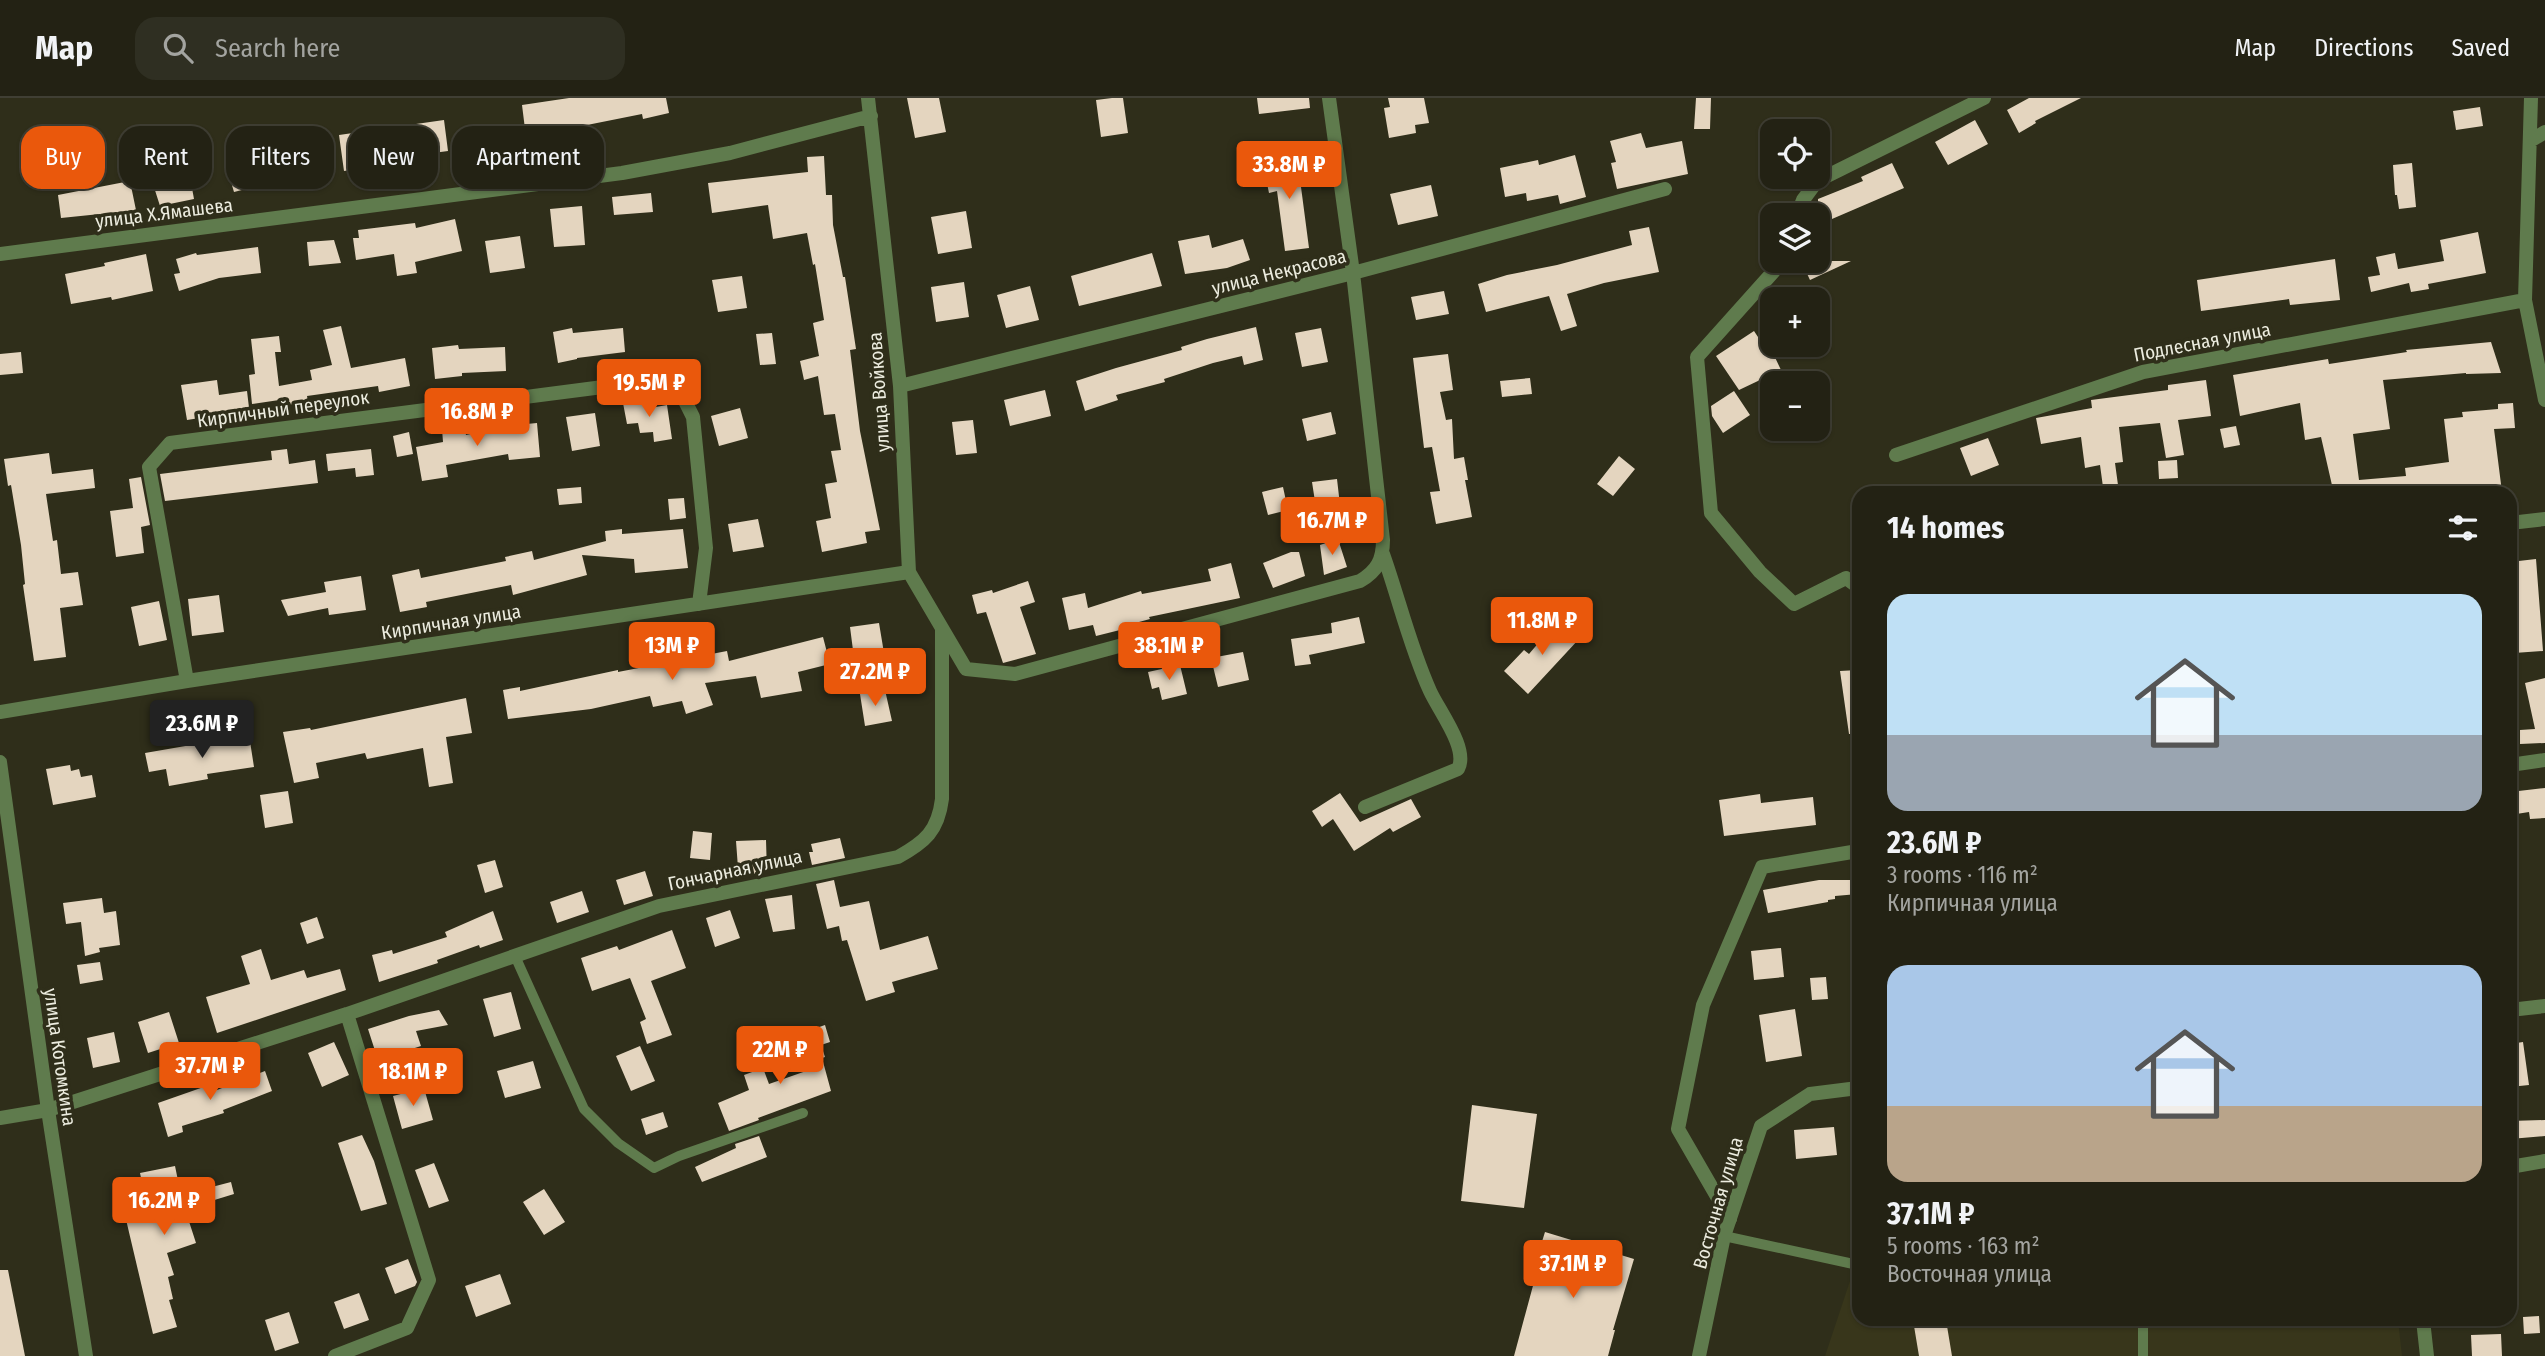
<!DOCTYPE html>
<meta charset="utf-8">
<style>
body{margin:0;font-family:"Fira Sans Condensed",sans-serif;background:#2f2f22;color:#f1f3f6;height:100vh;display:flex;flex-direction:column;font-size:26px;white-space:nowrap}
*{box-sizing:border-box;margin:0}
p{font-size:23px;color:#a3a4a0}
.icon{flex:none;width:38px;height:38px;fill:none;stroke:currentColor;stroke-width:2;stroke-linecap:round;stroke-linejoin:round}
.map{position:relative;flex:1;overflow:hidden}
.sheet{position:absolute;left:1852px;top:388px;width:665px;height:840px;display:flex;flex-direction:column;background:#232214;border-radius:21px;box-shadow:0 2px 5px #0004,0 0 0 2px #403f34}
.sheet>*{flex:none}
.guide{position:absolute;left:21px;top:28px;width:665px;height:63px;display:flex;gap:14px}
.tools{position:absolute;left:1760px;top:21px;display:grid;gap:14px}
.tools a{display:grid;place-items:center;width:70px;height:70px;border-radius:14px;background:#232214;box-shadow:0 2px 5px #0004,0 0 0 2px #403f34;font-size:35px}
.price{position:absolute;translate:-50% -60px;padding:0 16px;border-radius:7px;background:#ea580c;color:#fff;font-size:23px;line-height:46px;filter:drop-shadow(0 2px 4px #0008)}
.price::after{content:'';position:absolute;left:50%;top:42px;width:21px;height:16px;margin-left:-10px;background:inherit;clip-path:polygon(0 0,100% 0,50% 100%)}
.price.on{background:#222;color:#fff}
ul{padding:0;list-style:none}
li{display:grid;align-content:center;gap:14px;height:371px;padding:0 35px}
li span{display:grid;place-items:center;height:217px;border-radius:21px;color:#555}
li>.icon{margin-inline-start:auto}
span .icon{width:126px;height:126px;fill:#fffc;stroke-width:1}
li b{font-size:30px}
h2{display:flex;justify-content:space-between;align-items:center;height:84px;padding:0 35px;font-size:30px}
.pill{padding:0 24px;border-radius:21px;background:#232214;box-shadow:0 2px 5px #0004,0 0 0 2px #403f34;font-size:24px;line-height:63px}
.pill.on{background:#ea580c;color:#fff}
header{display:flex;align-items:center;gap:42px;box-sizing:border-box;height:98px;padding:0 35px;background:#232214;border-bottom:2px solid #403f34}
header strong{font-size:33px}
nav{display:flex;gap:38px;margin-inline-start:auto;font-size:24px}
.search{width:490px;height:63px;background:#2f2f22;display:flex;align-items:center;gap:18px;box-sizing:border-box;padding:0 24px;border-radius:21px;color:#a3a4a0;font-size:26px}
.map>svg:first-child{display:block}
.built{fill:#38361b}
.building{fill:#e4d5bf}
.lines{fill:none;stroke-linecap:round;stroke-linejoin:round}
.service{stroke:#5f7b4d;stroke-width:10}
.minor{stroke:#5f7b4d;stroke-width:14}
.tertiary{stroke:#5f7b4d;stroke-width:14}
.labels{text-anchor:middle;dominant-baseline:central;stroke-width:7;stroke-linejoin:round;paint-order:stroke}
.street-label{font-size:19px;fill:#ececdf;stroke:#2f2e1a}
</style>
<header>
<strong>Map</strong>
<div class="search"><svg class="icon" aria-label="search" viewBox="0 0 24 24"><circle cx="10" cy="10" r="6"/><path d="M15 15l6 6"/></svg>Search here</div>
<nav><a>Map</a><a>Directions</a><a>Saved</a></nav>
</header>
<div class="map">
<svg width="2545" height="1258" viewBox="0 0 2545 1258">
<rect width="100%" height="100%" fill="#2f2e1a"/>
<path class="built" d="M1858,1159V1222H2398L2402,1258H1825Z"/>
<path class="building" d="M569,0H666L669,15L643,21L642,16L572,30V32L526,39L522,7Z
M907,0H939L946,34L915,40Z
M1112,0H1123L1128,35L1101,39L1096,2Z
M1257,0H1309L1310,10L1259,16Z
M1388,0H1424L1429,25L1415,27L1416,35L1389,40L1384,10L1390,9Z
M1696,0H1711L1710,31H1694Z
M2029,0H2081L2035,23L2036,25L2019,35L2007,12Z
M2480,9L2483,28L2456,32L2453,13Z
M444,22L448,53L382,62L383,68L344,73L339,37Z
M1975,22L1988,46L1948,67L1935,44Z
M1641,35L1646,50L1682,43L1688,76L1617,91L1611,65L1616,64L1610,43Z
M305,47L313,74L234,94L228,74L241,71L238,61L265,54L266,58Z
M67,53L69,76L53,77L52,55Z
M1575,57L1586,99L1560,106L1558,97L1527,103L1526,95L1505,99L1500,70L1538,62L1539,67Z
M824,58L826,97H832L833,127L843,179H845L856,251L850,252L860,333L880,432L865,434L867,445L822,454L816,423L831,420L825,386L837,384L831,353L841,352L835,316L824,317L818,278L804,282L800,263L819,258L813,225L824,222L815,166L813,167L807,135L773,141L768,107L712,115L708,85L808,74L807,59Z
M1298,59L1303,88L1301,89L1309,150L1285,153L1277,93L1269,95L1263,66Z
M1892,65L1904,90L1818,127V101L1863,83L1861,79Z
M2412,65L2416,109L2399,111L2397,97H2395L2393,67Z
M190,79L194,101L160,108L153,86Z
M130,83L137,117L101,124L100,116L61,120L58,97Z
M1431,87L1438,118L1398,127L1390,96Z
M651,95L653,114L614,117L612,99Z
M582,108L585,147L554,149L550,111Z
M966,113L972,150L938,156L931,119Z
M455,121L462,153L415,164L417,175L397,178L394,156L356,162L353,140H359L358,132L415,125L416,130Z
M1649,129L1659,174L1604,185L1567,196L1577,228L1561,233L1549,198L1486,214L1478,186L1507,177L1557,167L1632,147L1629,133Z
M2478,134L2486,175L2428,186L2429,191L2411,194L2409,185L2371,194L2368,179L2380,177L2376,159L2395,155L2398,171L2444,163L2440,142Z
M1209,137L1212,150L1243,141L1250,162L1227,170L1185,176L1178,143Z
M520,138L525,170L490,175L485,143Z
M334,142L341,165L309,168L307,144Z
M258,149L261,175L219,180L179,193L174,176L180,175L176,161L196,155L197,157Z
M1152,155L1162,188L1079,208L1071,178Z
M146,156L153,193L112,202L111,199L71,206L65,176L105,168L104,165Z
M2335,161L2340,202L2290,207L2289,201L2201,213L2197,182Z
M1801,163H1851L1810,182Z
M742,178L747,210L718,214L712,182Z
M964,184L969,219L936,224L931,189Z
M1030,188L1039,222L1006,230L997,197Z
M1444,193L1449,216L1416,222L1411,199Z
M341,228L351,270L405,260L410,288L379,294L378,288L307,298L308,304L287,307L286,301L252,306L249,277L255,276L251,241L279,238L281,254H275L279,288L312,282L310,272L332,267L323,232Z
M1256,229L1263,262L1244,267L1242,258L1213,265L1164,281L1165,284L1116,297L1118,302L1085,313L1076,283L1116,270L1182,252L1181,249L1207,241Z
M572,230L573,235L623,230L625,254L577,260V261L558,265L553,234Z
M1321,230L1328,264L1302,269L1295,235Z
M1754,233L1770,257L1773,255L1781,272L1739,292L1716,258Z
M772,235L776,266L760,267L756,236Z
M2491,244L2501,275L2466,276V275L2383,282L2390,331L2353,336L2359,382L2406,378L2405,370L2449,364L2444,321L2463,319L2462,314L2498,311V306L2513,305L2515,330L2494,331L2502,394L2334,396L2321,339L2305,342L2300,305L2240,318L2233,277L2328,261L2329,266L2407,254L2406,252Z
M458,247L459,251L505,249L506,273L462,275V278L435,281L432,250Z
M21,254L23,275L0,277V256Z
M1448,256L1453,292L1440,294L1446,322L1452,321L1454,361L1464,359L1468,382H1465L1472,419L1436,426L1430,394L1440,393L1432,349L1424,350L1413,260Z
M1530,280L1532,296L1502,299L1500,283Z
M217,282L219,297L247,293L250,318L226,321L225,316L187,322L181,287Z
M2206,282L2211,318L2178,322L2184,357L2166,360L2160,325L2119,329L2123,364L2115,365L2118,387L2103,389L2100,367L2085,370L2081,339L2041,346L2036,320L2092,310L2091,302L2168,292V287Z
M1045,292L1051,318L1010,328L1004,302Z
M1734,293L1750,317L1723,335L1712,318L1711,308Z
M648,301L650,310L667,307L672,341L654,344L653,334L640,335L638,325L627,326L623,305Z
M740,310L748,340L719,348L711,318Z
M1331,314L1336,336L1307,343L1302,321Z
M595,315L600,348L572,353L566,319Z
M973,322L977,355L956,357L952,324Z
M537,325L540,359L509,362L508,356L446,367L448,379L422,383L416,349L443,344L442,331L464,327L466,337L506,328Z
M2236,328L2240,347L2224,350L2220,331Z
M409,334L413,356L397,359L393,338Z
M1988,340L1999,367L1971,378L1960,350Z
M287,351L289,366L315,362L318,385L165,403L160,376L272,362L271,353Z
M371,351L374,377L356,379L355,370L328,373L326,356Z
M49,355L52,376L93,371L95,390L46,396L53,443L57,442L61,476L78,474L83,507L60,510L66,559L34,563L23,487L25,486L21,447L11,387L8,388L4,361Z
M1619,358L1635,371L1613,398L1597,386Z
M2177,362L2178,380L2159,381L2158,363Z
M141,379L150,427L141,429L144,455L116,459L110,413L133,410L129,381Z
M1337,381L1340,407L1316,410L1312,384Z
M581,389L582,405L559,407L557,391Z
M1283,389L1288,412L1268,417L1262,394Z
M684,400L686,420L670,422L668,401Z
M758,421L764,449L733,454L728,426Z
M622,431V436L683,431L688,470L635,475L634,461L582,457L587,477L513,497L511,487L426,504L427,509L400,514L392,477L419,471L421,480L506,463L505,459L532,453L534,462L606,443L605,433Z
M1338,441L1347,469L1324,477L1320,447Z
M1291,454H1299L1305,478L1273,490L1263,465Z
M2536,461L2543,553L2514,555L2510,464Z
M1231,465L1240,500L1149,519L1150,521L1139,524L1142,531L1127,536L1124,531L1096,538L1093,527L1069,532L1062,500L1085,495L1088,510L1141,493L1142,496L1211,483L1208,471Z
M361,478L366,512L329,517L328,510L288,518L281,502L326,494L324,484Z
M1028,483L1035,504L1020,509L1036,556L1003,565L986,514L977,516L972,497L992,492L993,495Z
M219,497L224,534L192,538L188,501Z
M159,503L167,542L139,548L131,509Z
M1359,519L1365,545L1309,557L1311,566L1295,568L1291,541L1332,535L1331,525Z
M1558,522L1579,541L1528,596L1504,573L1524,552L1529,556Z
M879,525L884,555L854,560L850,529Z
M823,539L830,566L798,574L802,593L761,600L756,578L705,585L713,607L686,616L682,603L653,609L650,598L591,611L508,621L503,592L520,589V593L618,572V574L727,553L729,563Z
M1243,554L1249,582L1218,589L1211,560Z
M1180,567L1187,596L1162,602L1159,589L1152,591L1148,574Z
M1858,572V636H1849L1840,573Z
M2545,580V645L2520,646V632L2535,631L2525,585Z
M885,592L892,623L865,628L860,596Z
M466,600L472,635L446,639L453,685L429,689L423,650L367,661L365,655L316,665L319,680L294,685L283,634L310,630L311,632Z
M249,637L254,669L207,676L208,681L169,688L166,671L149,674L145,655Z
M70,667L71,673L79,671L81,679L92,677L96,699L53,707L46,671Z
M2545,690V720L2530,721L2529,714L2510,717V694Z
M288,693L293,725L265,730L260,697Z
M1340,695L1360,724L1411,701L1421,719L1393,734L1390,730L1354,753L1333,721L1322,729L1312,713Z
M1760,696L1761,705L1813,699L1816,727L1724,738L1719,702Z
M693,733L712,735L710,762L690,760Z
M840,740L845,760L812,767L809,754H813L811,746Z
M766,742L767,775L750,776V770H738L736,743Z
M495,762L503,789L485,795L477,767Z
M645,773L653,798L624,807L616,782Z
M834,782L840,809L869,803L880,852L928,838L938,871L892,884L895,894L866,903L847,842L842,843L839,828L827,831L816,786Z
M1819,782H1858V796L1835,798V801L1828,802V804L1768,815L1763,792Z
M582,793L589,814L557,825L550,804Z
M792,797L795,831L773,834L765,801Z
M102,800L104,815L116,813L120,847L99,850L100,854L85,858L81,824L66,826L63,805Z
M730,812L740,840L715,849L706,820Z
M493,813L503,842L480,850L479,847L437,862L438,865L379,884L372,857L392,852L393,856L447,839L445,834Z
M317,819L324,840L307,846L300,825Z
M672,832L686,870L651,883L672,937L647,946L640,924L646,921L630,880L592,893L581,860L617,848L619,852Z
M1781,850L1784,879L1754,882L1751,853Z
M261,851L271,882L304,872L307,880L340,871L346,892L217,935L206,899L250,886L241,858Z
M100,864L103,882L80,886L77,867Z
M1826,879L1828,901L1812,902L1810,880Z
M511,894L521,931L494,939L483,901Z
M1795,911L1802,958L1766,964L1759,917Z
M439,912L448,927L416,933L421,948L378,962L368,931L409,918Z
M169,914L179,945L148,955L138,924Z
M825,927L830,944L821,947L825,959L822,960L831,993L758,1020L759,1022L729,1033L718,1005L749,992L744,977L763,970L769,986L809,972L798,941L802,935Z
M114,934L120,964L93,970L87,940Z
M334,944L349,977L322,989L308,955Z
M2523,944L2529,987L2510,989V946Z
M640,948L655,983L631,993L616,958Z
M533,963L541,990L505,1000L497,973Z
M265,973L272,993L223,1012L224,1015L182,1028L183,1034L168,1039L158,1005L215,985L217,992Z
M424,990L433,1022L402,1031L393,998Z
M1472,1007L1537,1016L1524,1110L1461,1103Z
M663,1014L668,1029L646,1037L641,1021Z
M2545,1022V1038L2510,1041V1023Z
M1834,1029L1837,1057L1796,1061L1794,1032Z
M362,1037L374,1063L387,1106L361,1113L338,1045Z
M759,1038L767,1059L702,1084L695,1069L736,1050L735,1046Z
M434,1065L449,1103L429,1110L415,1072Z
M175,1068L181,1097L231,1084L234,1096L185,1111L196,1145L167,1155L174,1177L168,1179L173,1201L169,1202L177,1229L153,1236L124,1113L147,1108L140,1075Z
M544,1091L565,1124L544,1137L523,1104Z
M1545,1134L1634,1161L1613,1232H1615L1608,1258H1514L1534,1184L1530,1182Z
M408,1161L417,1184L415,1188L395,1196L385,1170Z
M0,1172H8L25,1258H0Z
M500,1176L511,1206L476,1219L465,1188Z
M359,1195L369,1222L344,1231L334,1204Z
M289,1214L299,1245L275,1253L265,1222Z
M2539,1218L2540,1235L2524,1236L2523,1219Z
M1913,1222H1946L1952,1258H1919Z
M2501,1236L2502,1258H2472L2471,1237Z"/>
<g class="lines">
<path class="service" d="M515,858L584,1011L618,1045L654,1070L679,1058L803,1015
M1724,1138L1858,1167
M2143,1222V1258"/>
<path class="minor" d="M868,0L900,288L909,474L966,571L1015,576L1360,483C1377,473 1383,462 1383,442L1353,175L1329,0
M2531,0L2525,202L2545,302
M2530,43L2545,34
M1797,117L1803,102L1817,83L1984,0
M0,156L622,75L730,55L871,18
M1778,163L1774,173L1697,259L1711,415L1760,474L1794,506L1846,480L1858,489
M900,288L1353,175L1665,91
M1896,357L2143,274L2525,202
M2510,425L2545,421
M187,583L149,369L170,345L657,282L680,293L693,319L706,450L699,506
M0,614L187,583L909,474
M0,664L48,1012L86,1258
M2510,667L2545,662
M1365,709L1458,671C1469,651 1439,613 1430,593C1410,549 1399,501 1383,456
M0,1020L48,1012L347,916L659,808L898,759C925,744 938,733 942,701V531
M2510,1069L2545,1063
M1730,1121L1678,1031L1703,907L1762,769L1858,753
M2423,1222L2427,1258
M335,1258L407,1230L429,1182L347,916"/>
<path class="tertiary" d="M2510,912L2545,908
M1699,1258L1724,1138L1761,1028L1810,996L1858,990"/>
</g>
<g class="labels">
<g class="street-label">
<text transform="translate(164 115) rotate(-7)">улица Х.Ямашева</text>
<text transform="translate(1279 174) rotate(-14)">улица Некрасова</text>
<text transform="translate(2202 244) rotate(-11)">Подлесная улица</text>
<text transform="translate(879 294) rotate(-94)">улица Войкова</text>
<text transform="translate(283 311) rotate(-8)">Кирпичный переулок</text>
<text transform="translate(451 524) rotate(-9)">Кирпичная улица</text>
<text transform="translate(735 772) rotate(-12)">Гончарная улица</text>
<text transform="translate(60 959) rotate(82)">улица Котомкина</text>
<text transform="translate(1718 1105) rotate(-74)">Восточная улица</text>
</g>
</g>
</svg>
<div class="tools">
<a><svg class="icon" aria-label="locate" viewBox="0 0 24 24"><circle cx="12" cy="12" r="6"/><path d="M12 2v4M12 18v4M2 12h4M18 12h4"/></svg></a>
<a><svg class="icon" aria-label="layers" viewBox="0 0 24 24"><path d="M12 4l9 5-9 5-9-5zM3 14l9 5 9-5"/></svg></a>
<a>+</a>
<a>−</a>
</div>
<b class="price" style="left:1289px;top:103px">33.8M ₽</b>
<b class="price" style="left:649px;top:321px">19.5M ₽</b>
<b class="price" style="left:477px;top:350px">16.8M ₽</b>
<b class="price" style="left:1332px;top:459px">16.7M ₽</b>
<b class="price" style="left:1542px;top:559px">11.8M ₽</b>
<b class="price" style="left:672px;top:584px">13M ₽</b>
<b class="price" style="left:1169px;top:584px">38.1M ₽</b>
<b class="price" style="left:875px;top:610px">27.2M ₽</b>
<b class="price on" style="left:202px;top:662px">23.6M ₽</b>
<b class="price" style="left:780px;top:988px">22M ₽</b>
<b class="price" style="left:210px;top:1004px">37.7M ₽</b>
<b class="price" style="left:413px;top:1010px">18.1M ₽</b>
<b class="price" style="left:164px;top:1139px">16.2M ₽</b>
<b class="price" style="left:1573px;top:1202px">37.1M ₽</b>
<div class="guide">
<a class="pill on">Buy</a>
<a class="pill">Rent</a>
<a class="pill">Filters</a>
<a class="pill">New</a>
<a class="pill">Apartment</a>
</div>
<section class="sheet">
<h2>14 homes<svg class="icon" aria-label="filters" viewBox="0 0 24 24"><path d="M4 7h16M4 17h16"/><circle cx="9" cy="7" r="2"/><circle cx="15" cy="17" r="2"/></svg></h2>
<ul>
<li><span style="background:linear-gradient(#bfe0f5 65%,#9aa5b1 0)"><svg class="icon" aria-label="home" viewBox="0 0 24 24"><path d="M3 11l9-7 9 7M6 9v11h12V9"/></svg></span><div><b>23.6M ₽</b><p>3 rooms · 116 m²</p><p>Кирпичная улица</p></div></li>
<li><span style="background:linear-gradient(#a9c7e8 65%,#b9a48a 0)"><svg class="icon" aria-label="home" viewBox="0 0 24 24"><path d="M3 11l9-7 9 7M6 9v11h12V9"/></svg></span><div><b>37.1M ₽</b><p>5 rooms · 163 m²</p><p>Восточная улица</p></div></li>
</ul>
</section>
</div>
